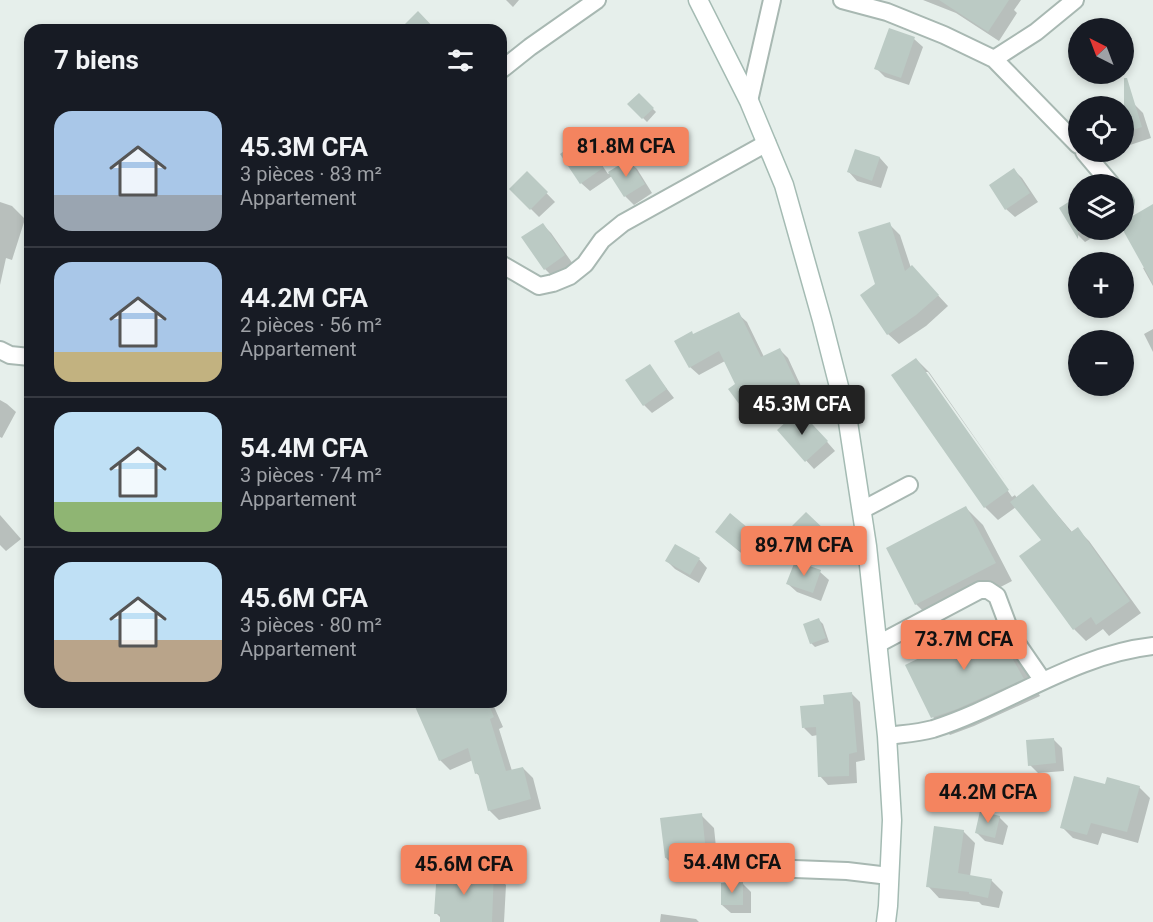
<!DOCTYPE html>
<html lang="fr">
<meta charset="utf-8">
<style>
body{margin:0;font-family:Roboto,sans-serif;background:#20242c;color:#f1f3f6;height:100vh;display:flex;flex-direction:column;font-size:22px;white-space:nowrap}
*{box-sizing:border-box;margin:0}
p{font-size:20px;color:#9ea1a6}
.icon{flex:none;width:33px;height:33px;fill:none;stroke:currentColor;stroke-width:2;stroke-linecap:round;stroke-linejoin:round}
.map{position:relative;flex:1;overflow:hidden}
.details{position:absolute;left:24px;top:24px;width:483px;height:684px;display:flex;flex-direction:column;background:#171b24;border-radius:18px;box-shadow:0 3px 9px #0003}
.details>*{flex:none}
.needle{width:39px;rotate:318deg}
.tools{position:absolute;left:1068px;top:18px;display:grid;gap:12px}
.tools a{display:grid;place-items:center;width:66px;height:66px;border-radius:50%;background:#171b24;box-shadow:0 3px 9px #0003;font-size:30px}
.price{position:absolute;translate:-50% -51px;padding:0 14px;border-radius:6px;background:#f4845f;color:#111;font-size:20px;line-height:39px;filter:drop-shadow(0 2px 3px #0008)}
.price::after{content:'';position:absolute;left:50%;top:36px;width:18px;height:14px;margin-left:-9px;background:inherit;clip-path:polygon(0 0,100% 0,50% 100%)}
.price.active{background:#222;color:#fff}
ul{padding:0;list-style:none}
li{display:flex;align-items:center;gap:18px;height:150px;padding:0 30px}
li+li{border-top:2px solid #363941}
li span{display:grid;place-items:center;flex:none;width:168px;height:120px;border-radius:18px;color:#555}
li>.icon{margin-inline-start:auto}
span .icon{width:72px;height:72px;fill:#fffc;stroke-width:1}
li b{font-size:26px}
h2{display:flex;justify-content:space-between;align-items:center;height:72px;padding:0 30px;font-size:26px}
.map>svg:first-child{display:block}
.shadow{fill:#0003;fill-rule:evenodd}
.building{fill:#bbcac4}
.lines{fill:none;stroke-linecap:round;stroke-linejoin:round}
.street-casing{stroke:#a8b8b2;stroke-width:20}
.secondary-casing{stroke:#a4bbb3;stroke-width:21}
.street{stroke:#fff;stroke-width:16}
.secondary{stroke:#fff;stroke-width:18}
</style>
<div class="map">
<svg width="1153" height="922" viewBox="0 0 1153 922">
<rect width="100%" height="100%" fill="#e6efeb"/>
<path class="shadow" d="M506,0H519L513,7Z
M923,0H1021L1014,10L1017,13L999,41L956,13Z
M914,39L923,47L909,85L885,77L876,68Z
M639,95L656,112L647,122L629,104Z
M1135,105L1143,113L1151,138L1124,147V108Z
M583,140L591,149L608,174L628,161L637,169L652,193L634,205L625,196L612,176L590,191L581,183Z
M856,151L880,158L888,167L881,188L857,181L849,172Z
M1014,170L1022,178L1038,202L1015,217L1006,209Z
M527,173L555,202L539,217L511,189Z
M1078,198V230H1105L1085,242L1077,234L1061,208Z
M0,202L12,206L25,219L12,260L6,258L0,285Z
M1153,206V286L1143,268L1145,267L1124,229V223Z
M889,224L900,235L911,268L922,278L948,306L926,326L899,344L888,334L877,285Z
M543,225L551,233L573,264L553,277L545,269Z
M738,314L747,322L764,357L780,350L788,358L805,395L776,409L773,406L754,419L746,411L737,384L725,361L699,375L690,367L694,335Z
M1153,329V352L1144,334Z
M916,359L929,372L1017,498L1033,486L1072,532L1077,529L1089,541L1141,613L1109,636L1103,629L1086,641L1074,629L1043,540L1016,507L998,520L985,507ZM925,372H928L1015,495L1012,497Z
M649,366L674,398L652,413L644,405Z
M0,400L7,404L16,412L2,438L0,437Z
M808,420L835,451L814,469L779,431Z
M966,508L983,525L1012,581L934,622L916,604L888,549Z
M806,514L835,541L817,559L789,531Z
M0,515L21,539L6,551L0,545Z
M717,532L753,534L762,542L748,559Z
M699,559L707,568L699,583L675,569L667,561Z
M820,572L829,580L821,601L797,592L788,584Z
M819,620L823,624L829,642L815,647L811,643Z
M995,623L1012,640L1019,659L1040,696L974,726L950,735L933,717L908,666Z
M852,694L860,702L865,760L856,762L857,783L828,785L820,776L818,735L812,736L804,728L826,705Z
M415,702H492L503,727L499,729L512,771L523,768L533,778L541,809L499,820L489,810L481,777L476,773L473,760L450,770L440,760Z
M1054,740L1062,748L1064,771L1038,773L1030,765Z
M1106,786L1139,787L1150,798L1138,843L1102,833L1098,845L1073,838L1062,827Z
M701,815L714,828L718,866L679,871L666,858Z
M999,817L1008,826L1003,845L985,841L977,833Z
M963,831L975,843L970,876L991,880L1003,892L999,908L982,905L979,902L939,898L928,886Z
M494,873L506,885L504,922H442V919L436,913Z
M743,884L751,892V913H731L722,905Z
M661,914L696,919L699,922H660Z"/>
<path class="building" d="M939,0H1009L988,32Z
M418,11L436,30H399Z
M889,28L915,37L901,78L874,69Z
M1124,78H1127L1142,127L1124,133Z
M639,93L654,108L642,119L627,104Z
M583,138L603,168L580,184L560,154Z
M855,149L880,157L872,181L847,172Z
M629,159L645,184L624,197L608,172Z
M1014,168L1030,193L1005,210L989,185Z
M527,171L548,192L530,210L509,189Z
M1078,196V239L1059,208Z
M1153,204V284L1124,232V221Z
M890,222L905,271L912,265L939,295L916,315L887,335L860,295L875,284L858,232Z
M543,223L565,255L544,270L521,237Z
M739,312L761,357L780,348L798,386L766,401L764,398L745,412L728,389L735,384L719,351L689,368L674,341L692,331L693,334Z
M916,358L1009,490L984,508L891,375Z
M650,364L667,389L643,406L625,380Z
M799,410L828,441L805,462L777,430Z
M1033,484L1071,532L1078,527L1130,601L1096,625L1091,617L1073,630L1019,556L1041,540L1010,502Z
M966,506L996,563L915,605L886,548Z
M806,512L827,532L808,552L787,531Z
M730,513L754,533L739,551L715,532Z
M675,544L700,558L690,575L665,561Z
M795,561L821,570L813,593L786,584Z
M819,618L826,638L810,644L803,624Z
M995,621L1002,640L1024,679L957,709L931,718L905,665Z
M852,692L857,752L849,754V776L818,777L816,727L802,728L800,706L824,704L823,695Z
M413,702H488L494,717L490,719L506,771L523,767L531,799L488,811L478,773L475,774L468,748L439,761Z
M1054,738L1056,763L1028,766L1026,740Z
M1074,776L1105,784L1107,777L1140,786L1127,832L1091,823L1087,835L1060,828Z
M980,811L1000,816L995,838L975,833Z
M702,813L706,853L665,858L660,818Z
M934,826L964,830L958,873L992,879L988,898L969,894V892L926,887Z
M437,870L494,871L492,922H440V914H434Z
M743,882V905H721V883Z"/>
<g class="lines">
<g class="street-casing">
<path id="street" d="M842,0L887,12L944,35L994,59L1078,145
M994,59L1036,32L1075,0
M501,70L530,47L597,0
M749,101L772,0
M1084,152L1111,184
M1124,200L1125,202
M501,264L539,286L553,283L570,276L585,264L602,240L623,223L767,143
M0,350L10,355L30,357
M862,510L909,485
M878,644L980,590H988L997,596L1012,636L1043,681
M887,736C902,734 919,733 933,729C1008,705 1073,655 1153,646
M719,866L847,871L889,876"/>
</g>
<g class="secondary-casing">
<path id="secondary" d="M698,0L749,101L784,185L822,320L848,422L867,546L887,736L892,820L888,906L886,922"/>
</g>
<use href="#street" class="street"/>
<use href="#secondary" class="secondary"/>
</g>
</svg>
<div class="tools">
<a><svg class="needle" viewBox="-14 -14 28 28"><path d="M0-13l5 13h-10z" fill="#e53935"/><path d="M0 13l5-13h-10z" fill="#9ea1a6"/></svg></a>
<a><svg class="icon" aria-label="locate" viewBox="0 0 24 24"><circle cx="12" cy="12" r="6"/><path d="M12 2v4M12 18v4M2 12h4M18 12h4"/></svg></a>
<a><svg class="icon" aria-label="layers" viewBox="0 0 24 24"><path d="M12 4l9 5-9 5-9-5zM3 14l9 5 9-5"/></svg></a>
<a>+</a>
<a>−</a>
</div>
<b class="price" style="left:626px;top:178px">81.8M CFA</b>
<b class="price active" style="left:802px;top:436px">45.3M CFA</b>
<b class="price" style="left:804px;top:577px">89.7M CFA</b>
<b class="price" style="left:964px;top:671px">73.7M CFA</b>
<b class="price" style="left:988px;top:824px">44.2M CFA</b>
<b class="price" style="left:732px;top:894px">54.4M CFA</b>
<b class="price" style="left:464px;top:896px">45.6M CFA</b>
<section class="details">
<h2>7 biens<svg class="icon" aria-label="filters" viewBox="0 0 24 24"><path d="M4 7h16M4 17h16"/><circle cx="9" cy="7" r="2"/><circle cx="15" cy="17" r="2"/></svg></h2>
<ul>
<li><span style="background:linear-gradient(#a9c7e8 70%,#9aa5b1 0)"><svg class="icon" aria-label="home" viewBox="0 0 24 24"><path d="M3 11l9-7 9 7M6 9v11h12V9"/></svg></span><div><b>45.3M CFA</b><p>3 pièces · 83 m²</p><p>Appartement</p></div></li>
<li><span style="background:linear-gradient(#a9c7e8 75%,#c2b280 0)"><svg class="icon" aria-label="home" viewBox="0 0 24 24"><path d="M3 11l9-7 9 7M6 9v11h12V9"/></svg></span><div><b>44.2M CFA</b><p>2 pièces · 56 m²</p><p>Appartement</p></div></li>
<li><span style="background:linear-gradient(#bfe0f5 75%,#8fb573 0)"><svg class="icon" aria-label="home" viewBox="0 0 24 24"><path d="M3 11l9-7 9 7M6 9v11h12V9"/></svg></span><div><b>54.4M CFA</b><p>3 pièces · 74 m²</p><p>Appartement</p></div></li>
<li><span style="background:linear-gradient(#bfe0f5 65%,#b9a48a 0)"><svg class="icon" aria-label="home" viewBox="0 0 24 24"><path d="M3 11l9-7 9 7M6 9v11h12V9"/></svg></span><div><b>45.6M CFA</b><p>3 pièces · 80 m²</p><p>Appartement</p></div></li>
</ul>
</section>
</div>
